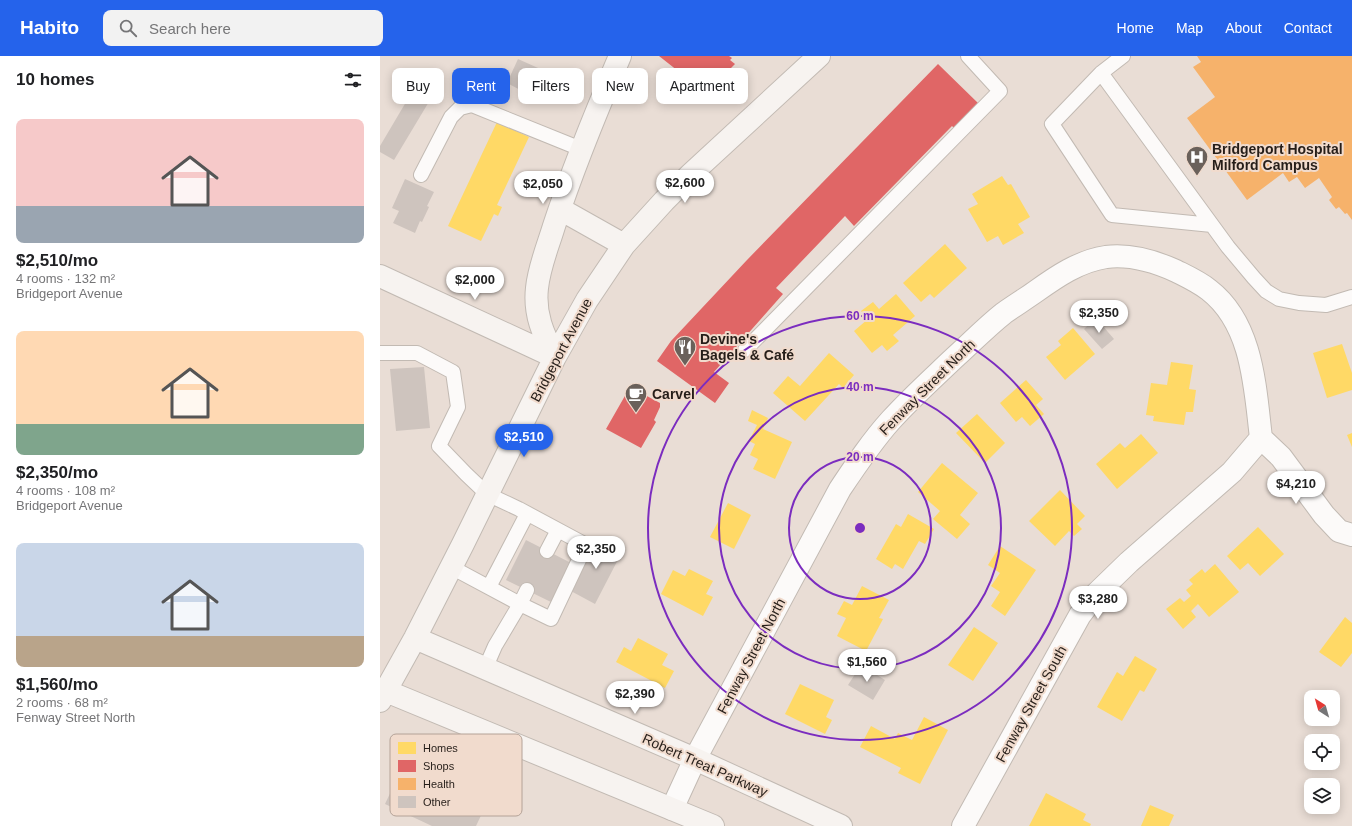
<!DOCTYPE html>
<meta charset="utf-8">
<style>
body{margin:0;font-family:Helvetica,sans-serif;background:#f2f2f2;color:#202124;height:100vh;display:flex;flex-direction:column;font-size:15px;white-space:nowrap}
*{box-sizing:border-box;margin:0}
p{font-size:13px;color:#757577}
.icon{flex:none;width:22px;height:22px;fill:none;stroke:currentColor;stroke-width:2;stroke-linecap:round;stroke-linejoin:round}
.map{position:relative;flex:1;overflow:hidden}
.sheet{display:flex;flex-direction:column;background:#fff;width:380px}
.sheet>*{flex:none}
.guide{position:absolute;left:12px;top:12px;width:380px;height:36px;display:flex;gap:8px}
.needle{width:26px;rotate:323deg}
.controls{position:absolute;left:924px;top:634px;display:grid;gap:8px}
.controls a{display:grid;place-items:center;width:36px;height:36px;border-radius:8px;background:#fff;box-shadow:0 2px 10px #0003;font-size:20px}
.price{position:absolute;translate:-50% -34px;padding:0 9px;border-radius:14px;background:#fff;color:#222;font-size:13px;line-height:26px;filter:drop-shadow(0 1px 2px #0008)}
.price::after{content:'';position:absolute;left:50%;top:24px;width:12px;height:9px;margin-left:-6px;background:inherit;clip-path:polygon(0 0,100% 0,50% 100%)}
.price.selected{background:#2563eb;color:#fff}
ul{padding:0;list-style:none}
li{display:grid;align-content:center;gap:8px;height:212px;padding:0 16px}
li span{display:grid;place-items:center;height:124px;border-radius:8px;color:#555}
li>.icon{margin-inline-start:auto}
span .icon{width:72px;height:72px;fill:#fffc;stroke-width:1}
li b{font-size:17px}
h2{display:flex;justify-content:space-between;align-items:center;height:48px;padding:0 16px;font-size:17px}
.chip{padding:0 14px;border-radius:8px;background:#fff;box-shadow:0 2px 10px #0003;font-size:14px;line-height:36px}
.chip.selected{background:#2563eb;color:#fff}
header{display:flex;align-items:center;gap:24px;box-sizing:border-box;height:56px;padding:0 20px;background:#2563eb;color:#fff}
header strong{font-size:19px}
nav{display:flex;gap:22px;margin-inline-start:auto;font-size:14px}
.search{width:280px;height:36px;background:#f2f2f2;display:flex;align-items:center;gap:10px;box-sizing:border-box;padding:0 14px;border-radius:8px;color:#757577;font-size:15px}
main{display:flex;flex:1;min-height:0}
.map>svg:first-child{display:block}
.homes{fill:#ffd966}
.shops{fill:#e06666}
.health{fill:#f6b26b}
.building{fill:#cec4be}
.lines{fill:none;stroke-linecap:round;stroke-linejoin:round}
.lane-casing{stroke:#c2bab3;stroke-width:16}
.street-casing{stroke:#c2bab3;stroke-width:24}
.secondary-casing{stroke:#c2bab3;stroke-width:24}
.lane{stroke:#fcfaf9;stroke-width:14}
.street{stroke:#fcfaf9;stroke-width:22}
.secondary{stroke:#f7f3f0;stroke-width:22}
.ring{fill:none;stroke:#7b2cbf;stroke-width:2}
.labels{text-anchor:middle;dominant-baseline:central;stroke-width:4;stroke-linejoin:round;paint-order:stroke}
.poi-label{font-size:14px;font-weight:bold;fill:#261e19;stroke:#f1dbcd;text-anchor:start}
.street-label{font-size:14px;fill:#261e19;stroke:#f1dbcd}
.key{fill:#f1dbcd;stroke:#b4a297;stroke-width:1}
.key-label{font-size:11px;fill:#261e19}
.centre{fill:#7b2cbf;stroke:#f1dbcd;stroke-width:2}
.ring-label{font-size:12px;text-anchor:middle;font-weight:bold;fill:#7b2cbf;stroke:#f1dbcd;stroke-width:4;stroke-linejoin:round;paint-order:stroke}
</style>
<header>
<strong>Habito</strong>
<div class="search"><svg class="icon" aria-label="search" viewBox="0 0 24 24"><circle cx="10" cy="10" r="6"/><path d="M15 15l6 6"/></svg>Search here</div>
<nav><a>Home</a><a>Map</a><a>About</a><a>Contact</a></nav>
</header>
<main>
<section class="sheet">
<h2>10 homes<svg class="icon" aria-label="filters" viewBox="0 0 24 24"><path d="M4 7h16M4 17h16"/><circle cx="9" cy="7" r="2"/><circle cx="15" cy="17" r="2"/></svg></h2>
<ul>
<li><span style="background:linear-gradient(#f6c9c9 70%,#9aa5b1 0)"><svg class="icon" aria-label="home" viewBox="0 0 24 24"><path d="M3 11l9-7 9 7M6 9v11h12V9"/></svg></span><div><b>$2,510/mo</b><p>4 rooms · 132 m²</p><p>Bridgeport Avenue</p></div></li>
<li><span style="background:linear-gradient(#ffd9b3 75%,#7fa58c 0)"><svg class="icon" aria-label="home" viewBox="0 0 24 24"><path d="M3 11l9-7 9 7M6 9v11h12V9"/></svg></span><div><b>$2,350/mo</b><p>4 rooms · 108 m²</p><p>Bridgeport Avenue</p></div></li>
<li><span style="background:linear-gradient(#c9d6e8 75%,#b9a48a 0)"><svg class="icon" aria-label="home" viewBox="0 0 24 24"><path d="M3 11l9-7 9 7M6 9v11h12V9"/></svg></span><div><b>$1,560/mo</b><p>2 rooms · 68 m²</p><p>Fenway Street North</p></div></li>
</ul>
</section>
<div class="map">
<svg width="972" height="770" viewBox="0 0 972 770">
<rect width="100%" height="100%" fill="#e9ddd5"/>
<path class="homes" d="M117,66L149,81L117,149L122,151L118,160L114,158L101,185L68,170Z
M622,120L628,129L631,128L650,161L638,168L644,177L623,189L618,180L607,186L588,153L598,148L592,138Z
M565,188L587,212L554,242L550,238L541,246L523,227Z
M516,238L535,260L513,279L519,285L507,295L502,289L492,297L474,275L488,263L481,255L493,246L499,253Z
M693,272L715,298L685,324L666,301L681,289L678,285Z
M962,288L972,317V334L947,342L933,297Z
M449,297L474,319L463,332L459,328L425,365L393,337L408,320L420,330Z
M791,306L813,309L809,333L816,334L813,356H806L804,369L773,365L774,360L766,359L771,327L787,329Z
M646,324L663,343L656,349L664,358L650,370L642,361L636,366L620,347Z
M372,354L388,362L383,373L412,386L395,423L373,413L378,403L370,399L375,388L369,385L377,369L368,365Z
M597,358L625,387L605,407L576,377Z
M972,377V391L967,379Z
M761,378L778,397L737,433L716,408L740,387L745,392Z
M562,407L598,437L580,459L590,468L577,483L553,463L560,455L538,436Z
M680,434L705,460L697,468L702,473L694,480L689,475L675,490L649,465Z
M348,447L371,459L354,493L330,481Z
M528,458L554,473L545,488L539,485L523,513L515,508L512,513L496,503L516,468L521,471Z
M878,471L904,498L880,520L868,507L860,514L847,500Z
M620,490L656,514L625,560L611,550L620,536L611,530L620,517L608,509Z
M835,508L859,536L829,561L818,548L811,555L816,561L803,573L786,553L800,542L804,546L811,540L806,534L813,528L809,524L822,513L825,517Z
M309,513L333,525L326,538L333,541L323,560L281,538L293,514L305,520Z
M482,530L509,544L499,562L503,563L486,595L457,580L466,562L457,558L464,545L472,549Z
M965,561L972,567V597L961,611L939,596Z
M594,571L618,587L593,625L568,609Z
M258,582L288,598L282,609L294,615L285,632L236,606L244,591L251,595Z
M755,600L777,613L764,636L760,634L742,665L717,651L737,616L743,620Z
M420,628L454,644L446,661L452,664L445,678L405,658Z
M544,661L568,674L540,728L518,717L521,712L480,691L491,670L515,683L518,677L532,684Z
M666,737L706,758L703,764L711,768L710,770H649Z
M770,749L794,759L789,770H761Z"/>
<path class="shops" d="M279,0H349L352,2L350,4L355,8L326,37Z
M558,8L599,48L575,73L572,70L474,170L465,160L396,232L403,238L334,316L349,327L335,347L277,305L291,285L367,204Z
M250,331L280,347V351L274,364L276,366L261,392L226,373Z"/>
<path class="health" d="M817,0H972V164L967,157L965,158L959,151L956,153L949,144L952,141L939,122L925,132L917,121L909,126L903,117L867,144L807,62L835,41L813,11L821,6Z"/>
<path class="building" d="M138,3L176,20L172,28L175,29L171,38L168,36L163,46L127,27Z
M42,19L59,29L14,104L0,96V90Z
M25,123L54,136L47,150L49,151L42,166L40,165L35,177L13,167L19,155L12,152Z
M716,262L734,283L722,293L704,273Z
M44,311L50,372L16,375L10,313Z
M217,481L243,494L215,548L189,534Z
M146,484L193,508L173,547L126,524Z
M481,609L505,624L493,644L468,629Z
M35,685L118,724L96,770H52L5,748Z"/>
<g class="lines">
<g class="lane-casing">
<path id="lane" d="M743,0L721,17L672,68L732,159L832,169
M721,17L848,191L874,222L886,235L899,243L919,247L946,249L972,241
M41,119L71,61L80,52L92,49L201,93
M365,294L620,35L588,0
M0,297H37L73,316L78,351L59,390L86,418L107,438L139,453L206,489L171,563L140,548L71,511
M167,495L178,474
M109,531L147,458
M105,613L115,590L140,548L147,534"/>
</g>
<g class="street-casing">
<path id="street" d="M881,382L901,401L944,459L959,475L972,479
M292,753L315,703L460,433C476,409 492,385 511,364C530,343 551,324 572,304C589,289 605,272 624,257C634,250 645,243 655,236C676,221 699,205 726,201C750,198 774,205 796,215C808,221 819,226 829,234C873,268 875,332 881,382
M583,770L700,559L716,538L749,506L852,416L881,382"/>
</g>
<g class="secondary-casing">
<path id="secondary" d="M180,153L244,189
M0,220L175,301
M175,301C163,278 154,258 157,232C159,211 168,190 174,170C193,112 216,56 240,0
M35,582L315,703L461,770
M6,635L333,770
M0,645L35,582L83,488L175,301L207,244L244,189L284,145L311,118L439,0"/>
</g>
<use href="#lane" class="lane"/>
<use href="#street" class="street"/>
<use href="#secondary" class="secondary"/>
</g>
<g class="ring">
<circle cx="480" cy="472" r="71"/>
<circle cx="480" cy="472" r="141"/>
<circle cx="480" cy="472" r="212"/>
</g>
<defs>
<g id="hospital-pin" transform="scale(1.15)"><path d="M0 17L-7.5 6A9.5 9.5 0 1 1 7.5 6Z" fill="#6a615b" stroke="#f1dbcd"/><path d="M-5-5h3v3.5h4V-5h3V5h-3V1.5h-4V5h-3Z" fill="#fff"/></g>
<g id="restaurant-pin" transform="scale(1.15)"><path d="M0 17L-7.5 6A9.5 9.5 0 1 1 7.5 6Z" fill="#6a615b" stroke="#f1dbcd"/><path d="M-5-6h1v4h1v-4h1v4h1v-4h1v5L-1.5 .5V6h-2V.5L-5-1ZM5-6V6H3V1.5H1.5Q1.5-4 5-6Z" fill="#fff"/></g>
<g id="cafe-pin" transform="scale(1.15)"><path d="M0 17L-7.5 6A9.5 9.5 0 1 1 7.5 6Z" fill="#6a615b" stroke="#f1dbcd"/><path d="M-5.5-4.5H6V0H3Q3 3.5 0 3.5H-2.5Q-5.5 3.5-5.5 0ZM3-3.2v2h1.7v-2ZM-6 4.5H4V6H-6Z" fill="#fff"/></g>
</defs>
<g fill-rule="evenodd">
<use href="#hospital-pin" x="817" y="101"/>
<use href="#restaurant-pin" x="305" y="291"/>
<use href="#cafe-pin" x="256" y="338"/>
</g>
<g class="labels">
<g class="poi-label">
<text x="832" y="93">Bridgeport Hospital<tspan x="832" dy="16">Milford Campus</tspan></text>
<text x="320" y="283">Devine's<tspan x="320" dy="16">Bagels &amp; Café</tspan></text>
<text x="272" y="338">Carvel</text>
</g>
<g class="street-label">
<text transform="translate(181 294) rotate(-62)">Bridgeport Avenue</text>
<text transform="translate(547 331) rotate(-45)">Fenway Street North</text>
<text transform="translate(371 600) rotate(-62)">Fenway Street North</text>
<text transform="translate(651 648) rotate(-61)">Fenway Street South</text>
<text transform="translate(325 709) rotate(24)">Robert Treat Parkway</text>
</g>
</g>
<rect x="10" y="678" width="132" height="82" rx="6" class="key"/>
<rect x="18" y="686" width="18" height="12" fill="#ffd966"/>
<rect x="18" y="704" width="18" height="12" fill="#e06666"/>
<rect x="18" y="722" width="18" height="12" fill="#f6b26b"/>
<rect x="18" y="740" width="18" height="12" fill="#cec4be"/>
<g class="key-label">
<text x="43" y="696">Homes</text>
<text x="43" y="714">Shops</text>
<text x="43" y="732">Health</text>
<text x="43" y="750">Other</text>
</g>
<circle cx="480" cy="472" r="6" class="centre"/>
<g class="ring-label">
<text x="480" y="264">60 m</text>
<text x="480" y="335">40 m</text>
<text x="480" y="405">20 m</text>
</g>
</svg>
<div class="controls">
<a><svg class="needle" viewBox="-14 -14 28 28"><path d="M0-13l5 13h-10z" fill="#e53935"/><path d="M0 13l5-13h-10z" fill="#757577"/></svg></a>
<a><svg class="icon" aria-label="locate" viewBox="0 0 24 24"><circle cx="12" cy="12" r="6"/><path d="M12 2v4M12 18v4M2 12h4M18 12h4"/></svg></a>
<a><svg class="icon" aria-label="layers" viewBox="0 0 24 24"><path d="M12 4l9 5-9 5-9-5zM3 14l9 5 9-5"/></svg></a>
</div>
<b class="price" style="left:305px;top:148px">$2,600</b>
<b class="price" style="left:163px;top:149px">$2,050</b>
<b class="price" style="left:95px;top:245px">$2,000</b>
<b class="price" style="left:719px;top:278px">$2,350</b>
<b class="price selected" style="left:144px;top:402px">$2,510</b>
<b class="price" style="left:916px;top:449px">$4,210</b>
<b class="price" style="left:216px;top:514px">$2,350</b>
<b class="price" style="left:718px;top:564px">$3,280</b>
<b class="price" style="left:487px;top:627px">$1,560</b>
<b class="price" style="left:255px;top:659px">$2,390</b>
<div class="guide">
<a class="chip">Buy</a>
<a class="chip selected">Rent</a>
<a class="chip">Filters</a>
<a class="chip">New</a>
<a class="chip">Apartment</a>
</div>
</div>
</main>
